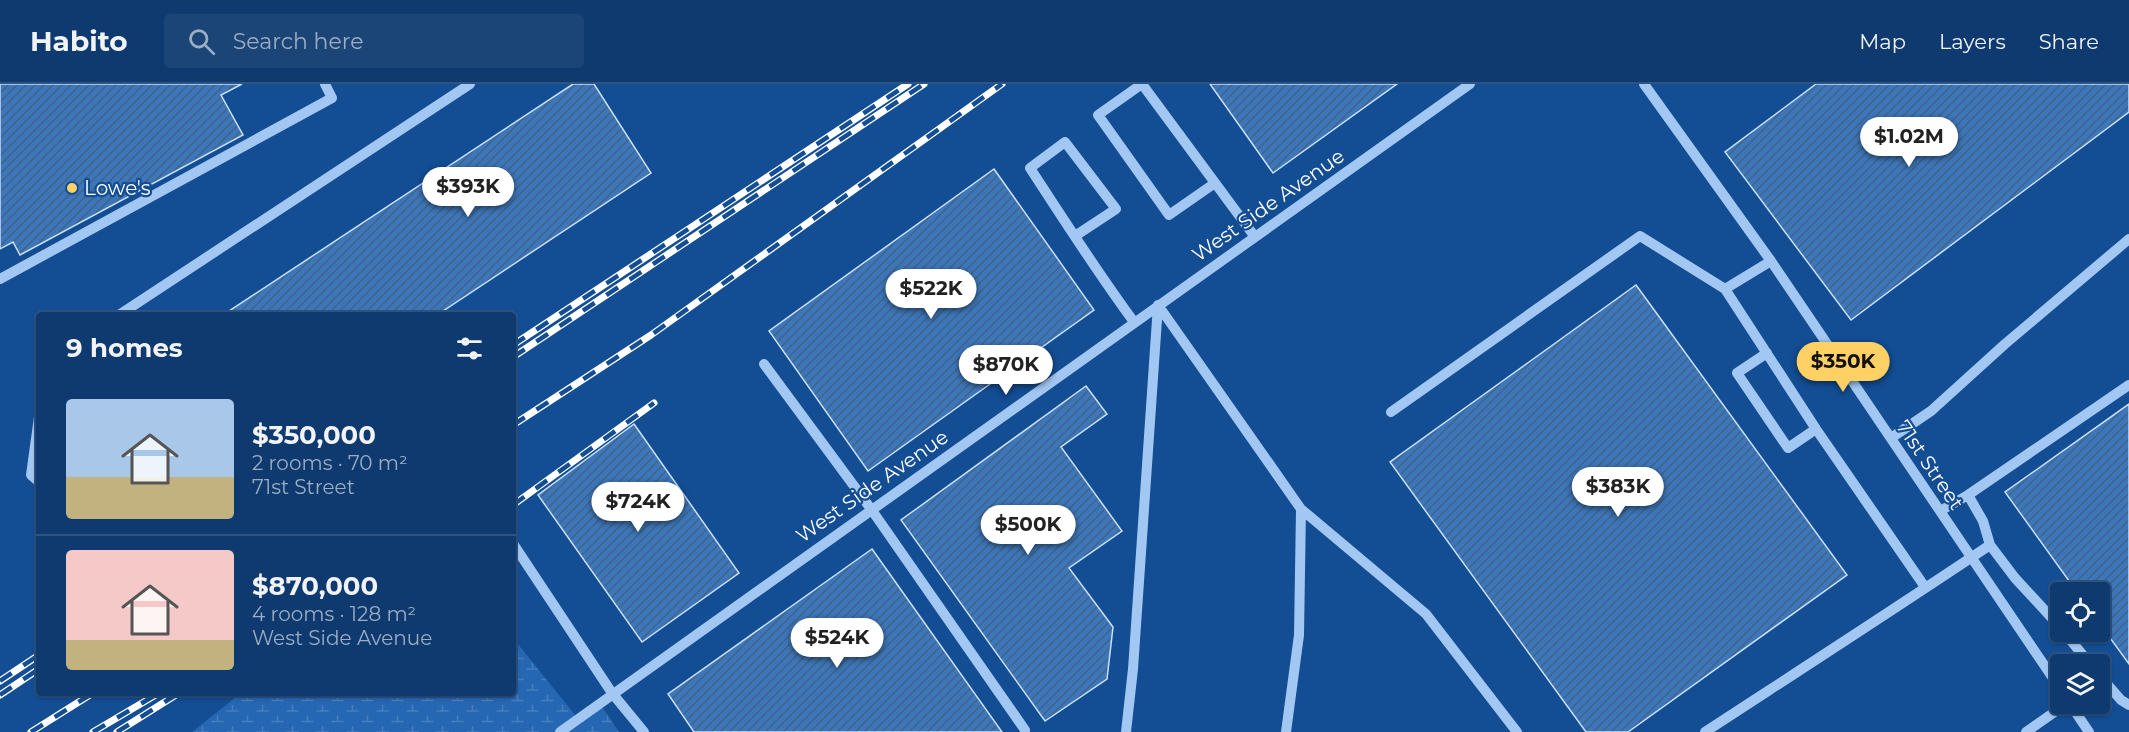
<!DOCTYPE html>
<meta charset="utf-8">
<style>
body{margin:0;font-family:Montserrat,sans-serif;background:#1c4577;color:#f1f3f6;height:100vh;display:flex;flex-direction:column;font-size:22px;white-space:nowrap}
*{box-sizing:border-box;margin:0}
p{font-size:20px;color:#9badc3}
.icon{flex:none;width:33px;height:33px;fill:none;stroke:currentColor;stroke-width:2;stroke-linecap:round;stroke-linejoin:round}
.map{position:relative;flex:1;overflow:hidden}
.drawer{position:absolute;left:36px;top:228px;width:480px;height:384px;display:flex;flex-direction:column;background:#0e3a6f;border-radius:6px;box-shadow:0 2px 4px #0004,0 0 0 2px #2e5482}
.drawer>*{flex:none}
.tools{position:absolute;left:2050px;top:498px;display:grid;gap:12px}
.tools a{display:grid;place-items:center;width:60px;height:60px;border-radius:6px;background:#0e3a6f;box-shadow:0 2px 4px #0004,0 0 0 2px #2e5482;font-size:30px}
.price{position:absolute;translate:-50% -51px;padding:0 14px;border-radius:21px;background:#fff;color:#222;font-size:20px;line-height:39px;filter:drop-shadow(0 2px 3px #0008)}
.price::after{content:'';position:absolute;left:50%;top:36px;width:18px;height:14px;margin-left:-9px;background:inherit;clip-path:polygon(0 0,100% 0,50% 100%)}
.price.active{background:#ffd063;color:#111}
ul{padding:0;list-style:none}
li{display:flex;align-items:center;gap:18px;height:150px;padding:0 30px}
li+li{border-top:2px solid #2e5482}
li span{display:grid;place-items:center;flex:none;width:168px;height:120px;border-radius:6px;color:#555}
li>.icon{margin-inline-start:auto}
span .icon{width:72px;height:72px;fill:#fffc;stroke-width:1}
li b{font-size:26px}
h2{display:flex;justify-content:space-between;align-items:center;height:72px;padding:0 30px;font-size:26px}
header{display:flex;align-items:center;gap:36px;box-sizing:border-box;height:84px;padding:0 30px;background:#0e3a6f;border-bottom:2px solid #2e5482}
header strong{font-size:28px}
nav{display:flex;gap:33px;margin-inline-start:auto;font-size:21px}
.search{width:420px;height:54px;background:#1c4577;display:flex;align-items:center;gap:15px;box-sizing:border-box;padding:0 21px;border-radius:6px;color:#9badc3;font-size:22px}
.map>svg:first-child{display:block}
.wetland{fill:url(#wetland-marsh)}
.building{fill:url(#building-hatch);stroke:#c9e1fd;stroke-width:1.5}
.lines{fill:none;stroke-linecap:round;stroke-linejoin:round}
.minor{stroke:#a2c7f2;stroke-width:10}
.rail-casing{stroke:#fff;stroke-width:7}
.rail{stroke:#134d94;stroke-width:4.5;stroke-dasharray:14;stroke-linecap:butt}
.poi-dot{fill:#ffd063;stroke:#134d94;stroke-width:2}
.labels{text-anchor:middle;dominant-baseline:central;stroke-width:4.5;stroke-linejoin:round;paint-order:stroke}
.poi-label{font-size:20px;fill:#fff;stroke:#134d94;text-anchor:start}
.street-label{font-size:20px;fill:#fff;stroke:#134d94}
</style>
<header>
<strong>Habito</strong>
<div class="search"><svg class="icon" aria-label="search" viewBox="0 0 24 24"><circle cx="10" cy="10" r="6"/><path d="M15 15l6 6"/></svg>Search here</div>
<nav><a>Map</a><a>Layers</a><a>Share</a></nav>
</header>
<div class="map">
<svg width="2129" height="648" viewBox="0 0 2129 648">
<defs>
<pattern id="wetland-marsh" width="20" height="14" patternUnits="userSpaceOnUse" patternTransform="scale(1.5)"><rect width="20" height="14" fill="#2567b3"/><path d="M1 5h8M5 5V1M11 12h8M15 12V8" fill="none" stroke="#467ebe"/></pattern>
<pattern id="building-hatch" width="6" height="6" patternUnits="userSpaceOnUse" patternTransform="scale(1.5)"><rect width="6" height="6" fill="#3c77bc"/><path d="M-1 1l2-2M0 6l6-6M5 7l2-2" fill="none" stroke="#446284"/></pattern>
</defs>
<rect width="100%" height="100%" fill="#134d94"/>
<path class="wetland" d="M513,554L576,632L599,618L619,648H192L241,609H513Z"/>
<path class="building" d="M0,0H242L221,11L243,51L20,171L13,158L0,165Z
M573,0H594L651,89L437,231H223Z
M1210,0H1397L1273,89Z
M1816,0H2129V28L1851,236L1725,68Z
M994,85L1094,226L868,387L769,247Z
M1636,201L1847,491L1628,648H1586L1390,378Z
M1086,302L1107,330L1061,363L1122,447L1069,484L1113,543L1107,595L1045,637L901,436Z
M2129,320V580L2100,540V508H2077L2005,408Z
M634,340L739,489L642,558L538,411Z
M872,465L1002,648H694L668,610Z"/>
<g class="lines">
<path class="minor" d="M1644,0L1771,177L2061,606
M1215,99L1169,131L1098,31L1142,0L1255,153
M1075,152L1116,125L1065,58L1030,84C1064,136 1097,188 1134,238
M0,195L332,14L325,0
M1725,205L1771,177
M1158,221L1301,425L1426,530L1517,648
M119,231L470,0
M1767,269L1737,289L1788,364L1816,345
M764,280L871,425L1025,646
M1391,328L1640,152L1725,205L1816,345L1925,503
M39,333L31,391L39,398
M1891,354L1931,327L2005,260L2129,155
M1940,427L1968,411
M514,461L612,609L644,648
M1990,461L2015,494L2061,544
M2064,548L2090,580
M2100,592L2121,616L2129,621
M2070,620L2089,648
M560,648L1470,0
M1126,648L1133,585L1158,221
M1286,648L1299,551L1301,425
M1705,648C1800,586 1896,524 1990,461L1983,437L1968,411L2129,301
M2026,648L2066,620"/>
<g class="rail-casing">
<path id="rail" d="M513,261L908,0
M513,273L924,0
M513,341L651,251L1002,0
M513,421L654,319
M0,597L39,571
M0,611L39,585
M31,648L93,609
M93,648L159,609
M117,648L179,609"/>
</g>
<use href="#rail" class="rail"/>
</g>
<circle class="poi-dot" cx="72" cy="104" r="6"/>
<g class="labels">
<g class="poi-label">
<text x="84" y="104">Lowe's</text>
</g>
<g class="street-label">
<text transform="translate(1268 121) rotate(-35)">West Side Avenue</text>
<text transform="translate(1930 381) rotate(56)">71st Street</text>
<text transform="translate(872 402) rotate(-35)">West Side Avenue</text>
</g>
</g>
</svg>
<div class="tools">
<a><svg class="icon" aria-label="locate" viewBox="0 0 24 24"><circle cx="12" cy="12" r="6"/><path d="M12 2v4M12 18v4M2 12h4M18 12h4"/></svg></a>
<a><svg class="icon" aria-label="layers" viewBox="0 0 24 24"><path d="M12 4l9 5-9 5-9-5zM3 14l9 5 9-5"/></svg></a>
</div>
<b class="price" style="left:1909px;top:84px">$1.02M</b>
<b class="price" style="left:468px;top:134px">$393K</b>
<b class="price" style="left:931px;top:236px">$522K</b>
<b class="price active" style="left:1843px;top:309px">$350K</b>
<b class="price" style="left:1006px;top:312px">$870K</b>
<b class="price" style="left:1618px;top:434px">$383K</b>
<b class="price" style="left:638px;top:449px">$724K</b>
<b class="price" style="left:1028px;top:472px">$500K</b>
<b class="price" style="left:837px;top:585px">$524K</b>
<section class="drawer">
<h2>9 homes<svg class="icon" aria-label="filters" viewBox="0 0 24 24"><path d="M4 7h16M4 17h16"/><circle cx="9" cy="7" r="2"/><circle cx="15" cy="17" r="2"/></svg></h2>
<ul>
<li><span style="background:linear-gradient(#a9c7e8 65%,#c2b280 0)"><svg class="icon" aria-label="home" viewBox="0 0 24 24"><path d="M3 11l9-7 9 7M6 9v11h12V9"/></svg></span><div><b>$350,000</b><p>2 rooms · 70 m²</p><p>71st Street</p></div></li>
<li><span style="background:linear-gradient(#f6c9c9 75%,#c2b280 0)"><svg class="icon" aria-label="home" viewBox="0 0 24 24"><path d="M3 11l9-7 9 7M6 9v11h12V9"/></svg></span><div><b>$870,000</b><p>4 rooms · 128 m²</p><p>West Side Avenue</p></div></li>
</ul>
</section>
</div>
